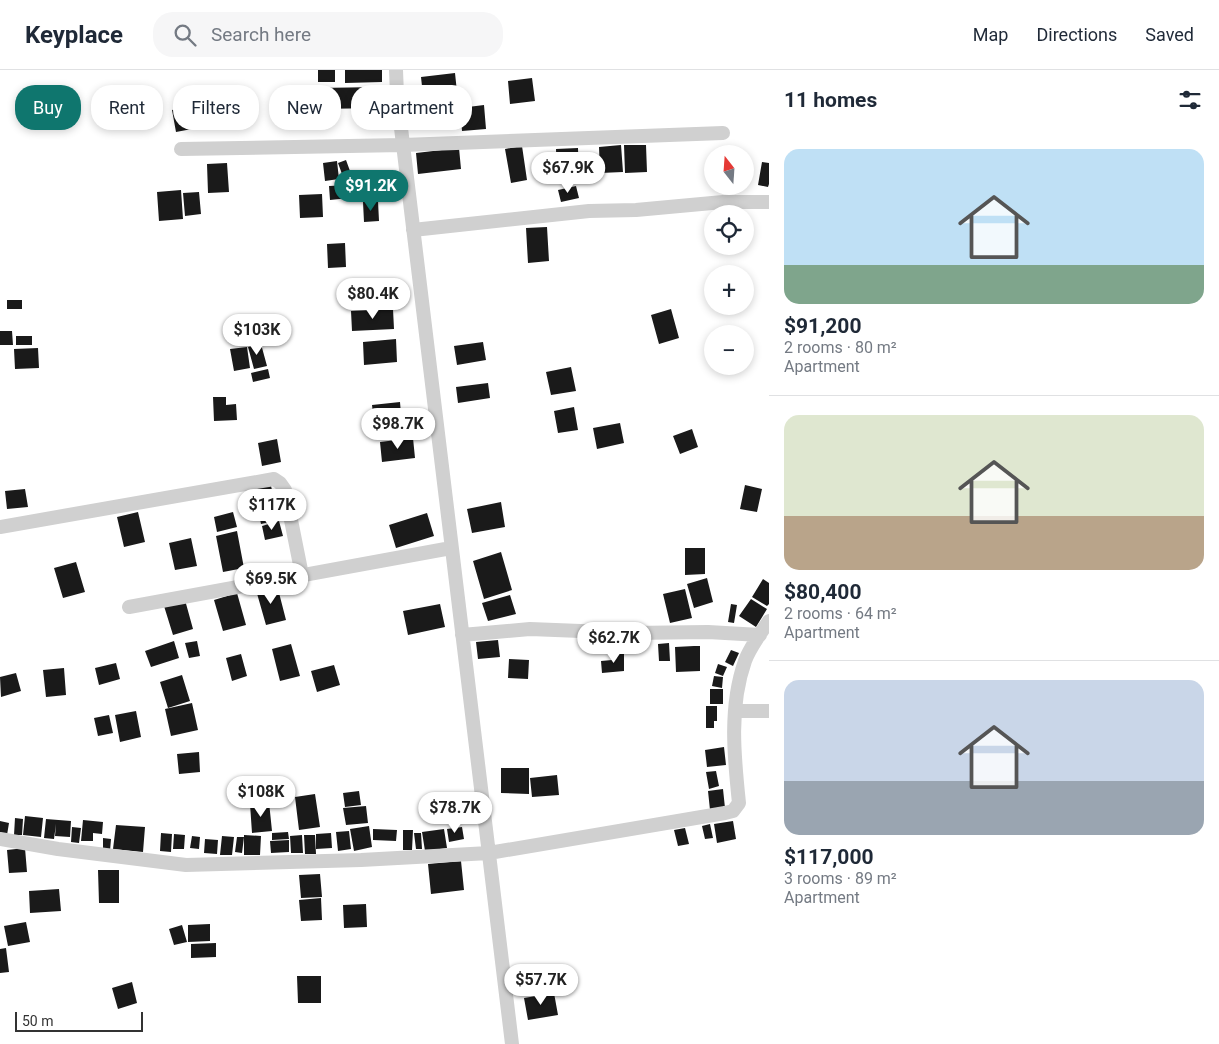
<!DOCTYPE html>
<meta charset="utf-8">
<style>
body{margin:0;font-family:Roboto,sans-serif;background:#f6f6f7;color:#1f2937;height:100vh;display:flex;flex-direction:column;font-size:19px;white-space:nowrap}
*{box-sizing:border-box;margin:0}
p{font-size:16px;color:#747a83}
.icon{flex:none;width:28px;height:28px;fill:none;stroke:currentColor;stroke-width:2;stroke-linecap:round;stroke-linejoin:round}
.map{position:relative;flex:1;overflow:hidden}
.details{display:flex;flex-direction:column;background:#fff;width:450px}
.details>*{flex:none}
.top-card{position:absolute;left:15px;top:15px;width:475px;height:45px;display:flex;gap:10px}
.needle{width:32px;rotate:343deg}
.fabs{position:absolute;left:704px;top:75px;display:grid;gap:10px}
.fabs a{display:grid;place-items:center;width:50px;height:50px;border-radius:50%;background:#fff;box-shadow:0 2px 8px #0003;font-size:25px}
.scale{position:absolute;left:15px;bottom:12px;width:128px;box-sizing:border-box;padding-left:5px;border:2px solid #333;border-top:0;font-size:14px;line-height:18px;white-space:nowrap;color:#333;-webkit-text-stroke:4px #fff;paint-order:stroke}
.price{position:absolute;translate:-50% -42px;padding:0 11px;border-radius:18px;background:#fff;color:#222;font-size:16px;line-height:32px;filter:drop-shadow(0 1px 2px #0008)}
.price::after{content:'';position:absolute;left:50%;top:30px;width:15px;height:11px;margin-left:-8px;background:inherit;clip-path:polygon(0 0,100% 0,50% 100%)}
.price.selected{background:#0f766e;color:#fff}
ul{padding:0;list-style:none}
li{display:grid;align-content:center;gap:10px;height:265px;padding:0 15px}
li+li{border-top:1px solid #e0e1e3}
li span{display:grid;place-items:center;height:155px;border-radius:15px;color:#555}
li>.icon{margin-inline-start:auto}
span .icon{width:90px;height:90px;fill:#fffc;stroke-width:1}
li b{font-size:21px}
h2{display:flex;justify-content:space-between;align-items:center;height:60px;padding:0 15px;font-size:21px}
.tag{padding:0 18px;border-radius:20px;background:#fff;box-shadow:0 2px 8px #0003;font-size:18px;line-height:45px}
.tag.selected{background:#0f766e;color:#fff}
header{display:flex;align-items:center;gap:30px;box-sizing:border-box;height:70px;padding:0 25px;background:#fff;border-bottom:1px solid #e0e1e3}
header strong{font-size:24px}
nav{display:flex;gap:28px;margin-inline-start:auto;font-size:18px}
.search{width:350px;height:45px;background:#f6f6f7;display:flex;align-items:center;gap:12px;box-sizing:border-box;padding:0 18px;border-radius:20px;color:#747a83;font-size:19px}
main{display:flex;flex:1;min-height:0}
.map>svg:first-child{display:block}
.building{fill:#1a1a1a}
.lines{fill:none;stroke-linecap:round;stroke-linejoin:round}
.minor{stroke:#d0d0d0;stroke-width:14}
</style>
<header>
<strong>Keyplace</strong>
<div class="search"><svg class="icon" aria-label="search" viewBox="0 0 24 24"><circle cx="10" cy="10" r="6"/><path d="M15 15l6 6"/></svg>Search here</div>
<nav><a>Map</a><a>Directions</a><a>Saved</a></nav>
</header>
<main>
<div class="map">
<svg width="769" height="974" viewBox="0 0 769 974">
<rect width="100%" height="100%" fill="#fff"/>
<path class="building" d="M318,0H335V12H318Z
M345,0H382V12L345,13Z
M455,3L459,41L425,44L421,7Z
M532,8L535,31L510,34L508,11Z
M380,17V38L318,39V18Z
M484,35L486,59L462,61L460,38Z
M192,36L197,58L176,62L172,40Z
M621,75L623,102L600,103L599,77Z
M624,75H646L647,102L625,103Z
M522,76L527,110L511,113L505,79Z
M459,78L461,99L418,104L416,83Z
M578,78L579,107L557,108L556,79Z
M346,90L350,101L342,104L338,93Z
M337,91L339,109L325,111L323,93Z
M762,92L769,93V114L768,117L758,115Z
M227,93L229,122L208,123L207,94Z
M349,115V128L330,130L329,116Z
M576,116L579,128L561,132L558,120Z
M181,120L183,149L159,151L157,122Z
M199,122L201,144L185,146L183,123Z
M322,124L323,147L300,148L299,125Z
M378,131L379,151L364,152L363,132Z
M547,157L549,191L528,193L526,158Z
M345,173L346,197L328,198L327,174Z
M7,230H22V239H7Z
M393,239L394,259L352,261L351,241Z
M671,239L679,268L659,274L651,245Z
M0,261H12L13,275H0Z
M16,266H32V275H16Z
M396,269L397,292L364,295L363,272Z
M483,272L486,290L457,295L454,276Z
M261,274L267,296L254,299L248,277Z
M247,277L250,298L234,301L230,279Z
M38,278L39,298L15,299L14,279Z
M571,297L576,321L551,325L546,302Z
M268,299L270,308L253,312L251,303Z
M488,313L490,328L458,333L456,317Z
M213,327H226V335L236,334L237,350L214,351Z
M400,332L401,344L385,346L386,349L374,351L372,335Z
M574,337L578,360L558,363L554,341Z
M410,348L413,366L380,370L378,352Z
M620,353L624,373L597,379L593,358Z
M692,359L698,377L680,384L673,366Z
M413,368L415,388L382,392L380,372Z
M277,369L281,392L262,396L258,373Z
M270,412L274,428L258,432L255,415Z
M745,415L762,419L757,442L740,439Z
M25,419L28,437L7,439L5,421Z
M270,432L272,440L280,438L282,449L261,454L257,435Z
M501,432L505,457L472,463L467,439Z
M138,442L145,472L124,477L117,447Z
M233,442L237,457L217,462L214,447Z
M427,443L434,466L396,478L389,455Z
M279,451L283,466L265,470L262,456Z
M237,461L244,498L223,502L216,466Z
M191,468L197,496L175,500L169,473Z
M685,478H705V504L685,505Z
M501,482L512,520L484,529L473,491Z
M76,492L85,522L63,528L54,498Z
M707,508L713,532L694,538L687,514Z
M763,509L769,513V534L767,536L752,527Z
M277,515L286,550L266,555L256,520Z
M685,519L692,548L670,553L663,524Z
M237,523L246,555L223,561L214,530Z
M510,525L516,544L488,551L482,533Z
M751,529L767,539L756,557L739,546Z
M185,530L193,559L173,565L164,536Z
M440,534L445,557L408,565L403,541Z
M731,534L737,535L734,553L728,552Z
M498,570L500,587L478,589L476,572Z
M174,571L179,588L151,597L145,581Z
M197,571L200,586L189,588L185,573Z
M669,573L670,591H659L658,574Z
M291,574L300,606L280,611L272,579Z
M694,576H700V601L676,602L675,577Z
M731,580L739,583L733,596L725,592Z
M241,584L247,606L232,611L226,588Z
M612,584H624V601L602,603L601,591L612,590Z
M509,589L529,590L528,609L508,608Z
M116,593L120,609L99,615L95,598Z
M718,594L727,597L723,606L715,603Z
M334,595L340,615L317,622L311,601Z
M64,598L66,625L46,627L43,600Z
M16,603L21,621L1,627L0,607Z
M182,605L190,631L168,638L160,612Z
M714,606L723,607L722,618L712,616Z
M710,619H723V634H710Z
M192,633L198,660L171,666L165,639Z
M706,636H717V651H714V658H706Z
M136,641L141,667L120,672L115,645Z
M109,645L113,663L98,666L94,648Z
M724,677L726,695L707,697L705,680Z
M199,682L200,702L179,704L177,684Z
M501,698H529V724L501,723Z
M716,701L719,716L709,719L706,702Z
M557,705L559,725L532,727L530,708Z
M270,717L271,730L264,731L263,725L249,726L248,718Z
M723,719L725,738L710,740L708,721Z
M359,721L361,735L345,737L343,723Z
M315,724L320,757L299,760L295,727Z
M269,732L272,761L252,763L250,734Z
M366,736L368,753L346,755L343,738Z
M25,746L43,748L41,767L23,765Z
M15,748L23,749L22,765H14Z
M46,749L71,751L70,767L55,766L56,754L54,769L44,768Z
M83,750L103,752L102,764L93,763V771H81Z
M0,751L9,753L7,765L0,763Z
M733,751L736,769L717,773L714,754Z
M710,754L713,768L705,769L702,756Z
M116,755L145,757L143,782L113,779Z
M369,756L372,777L354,781L350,759Z
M72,757L81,758L79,773L71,772Z
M462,757L464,769L449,772L447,759Z
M685,758L689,774L678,776L674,760Z
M373,759L397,760L396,771L373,770Z
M444,759L447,778L425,781L422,762Z
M403,760H413L412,780H403Z
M349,761L351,779L338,781L336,762Z
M288,762L289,769L272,770V763Z
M161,763L172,764L171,782L160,781Z
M331,763L332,778L316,779V764Z
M414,763H421L422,779H416Z
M174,764L185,765L184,779H173Z
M244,765L261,766L260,785H244Z
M302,765L303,783H291L290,766Z
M304,765H315L316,784H305Z
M192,766L200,767L199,779L190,778Z
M222,766L234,767L232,785H220Z
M237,767H244L242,783L235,782Z
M103,768L111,769L110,781L103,780Z
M205,769L218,770L217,784L204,783Z
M289,770V782L271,783L270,771Z
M25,778L27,802L9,803L7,780Z
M461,791L464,820L431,824L428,794Z
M98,800H119V833H99Z
M320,804L322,827L301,828L299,805Z
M59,819L61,841L30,843L29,821Z
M321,828L322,850L301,851L299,830Z
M366,834L367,857L344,858L343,835Z
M26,852L30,872L8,876L4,856Z
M210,854V871L188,872V855Z
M182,855L187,872L174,875L169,859Z
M216,873V887L191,888V874Z
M6,878L9,902L0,903V879Z
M297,906H321V933H298Z
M132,912L137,933L118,939L112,918Z
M554,923L558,945L528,950L524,928Z"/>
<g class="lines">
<path class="minor" d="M396,0L397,25L512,974
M181,79L403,75L723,63
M413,160L589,141L636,140L723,132H769
M0,457L274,409L280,413L285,420L302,505
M129,537L451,478
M462,565L530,559L631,563L708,562L760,565
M735,641H769
M0,769L58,779L186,795L361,790L489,783L725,743L733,741L739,733C734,686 729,636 745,591C750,577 761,563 769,551"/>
</g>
</svg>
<div class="fabs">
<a><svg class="needle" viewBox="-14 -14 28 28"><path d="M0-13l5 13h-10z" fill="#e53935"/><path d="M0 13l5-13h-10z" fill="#747a83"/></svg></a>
<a><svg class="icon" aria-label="locate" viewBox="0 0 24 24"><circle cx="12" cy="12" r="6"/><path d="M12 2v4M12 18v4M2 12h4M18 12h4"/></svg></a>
<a>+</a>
<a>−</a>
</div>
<div class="scale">50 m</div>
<b class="price" style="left:568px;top:124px">$67.9K</b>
<b class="price selected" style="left:371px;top:142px">$91.2K</b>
<b class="price" style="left:373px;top:250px">$80.4K</b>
<b class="price" style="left:257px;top:286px">$103K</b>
<b class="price" style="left:398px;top:380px">$98.7K</b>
<b class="price" style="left:272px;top:461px">$117K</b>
<b class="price" style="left:271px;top:535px">$69.5K</b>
<b class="price" style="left:614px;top:594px">$62.7K</b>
<b class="price" style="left:261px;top:748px">$108K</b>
<b class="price" style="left:455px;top:764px">$78.7K</b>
<b class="price" style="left:541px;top:936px">$57.7K</b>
<div class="top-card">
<a class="tag selected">Buy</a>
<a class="tag">Rent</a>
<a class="tag">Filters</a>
<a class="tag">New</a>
<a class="tag">Apartment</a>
</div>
</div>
<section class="details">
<h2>11 homes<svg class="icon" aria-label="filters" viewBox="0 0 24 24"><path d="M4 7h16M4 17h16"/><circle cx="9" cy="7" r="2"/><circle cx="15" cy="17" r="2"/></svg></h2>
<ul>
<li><span style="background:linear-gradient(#bfe0f5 75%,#7fa58c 0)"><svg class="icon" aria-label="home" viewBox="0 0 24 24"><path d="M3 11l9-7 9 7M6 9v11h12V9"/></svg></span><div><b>$91,200</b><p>2 rooms · 80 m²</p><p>Apartment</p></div></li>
<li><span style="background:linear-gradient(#dfe7d0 65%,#b9a48a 0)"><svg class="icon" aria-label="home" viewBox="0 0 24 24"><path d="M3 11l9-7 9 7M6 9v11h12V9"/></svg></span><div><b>$80,400</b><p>2 rooms · 64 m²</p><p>Apartment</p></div></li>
<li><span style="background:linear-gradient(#c9d6e8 65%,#9aa5b1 0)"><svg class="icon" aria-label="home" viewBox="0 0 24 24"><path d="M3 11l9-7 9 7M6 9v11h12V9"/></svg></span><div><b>$117,000</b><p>3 rooms · 89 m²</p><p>Apartment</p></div></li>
</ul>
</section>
</main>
